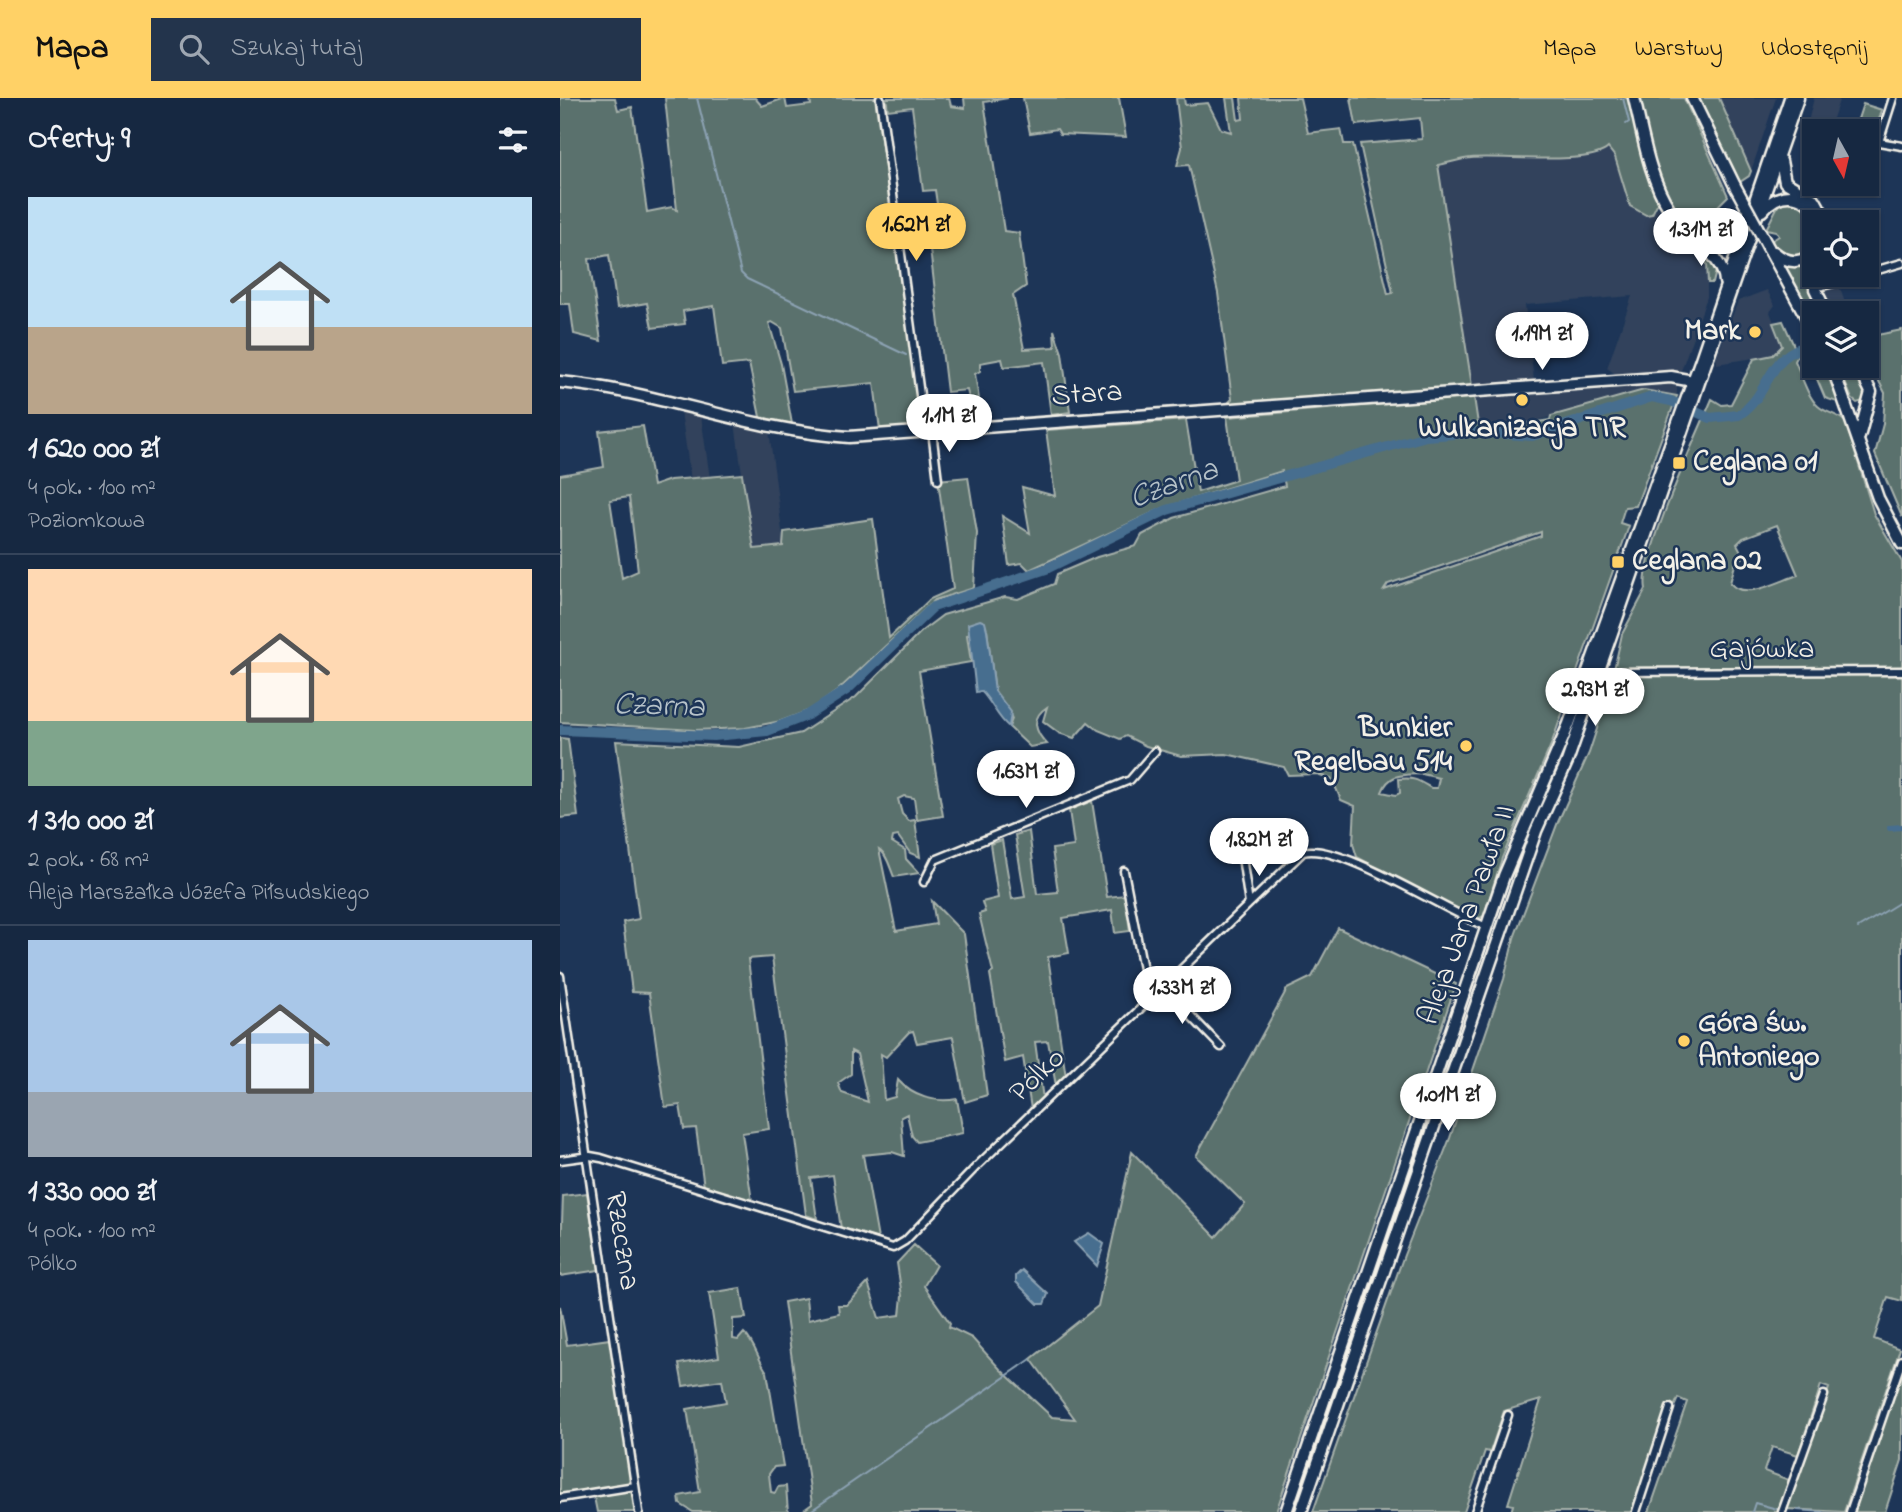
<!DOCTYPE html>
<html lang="pl">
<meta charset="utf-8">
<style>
body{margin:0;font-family:"Indie Flower",sans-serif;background:#23344c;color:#f1f3f6;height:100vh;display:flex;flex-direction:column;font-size:26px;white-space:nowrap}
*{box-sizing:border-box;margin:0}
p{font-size:23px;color:#9ea6b1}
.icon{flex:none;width:38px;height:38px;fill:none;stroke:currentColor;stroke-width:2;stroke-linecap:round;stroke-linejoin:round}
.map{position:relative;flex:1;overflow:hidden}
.drawer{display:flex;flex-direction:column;background:#162841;width:560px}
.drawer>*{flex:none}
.needle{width:46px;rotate:172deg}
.controls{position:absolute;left:1242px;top:21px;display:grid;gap:14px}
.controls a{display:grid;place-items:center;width:77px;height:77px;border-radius:0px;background:#162841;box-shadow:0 2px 5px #0004,0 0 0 2px #35445a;font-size:35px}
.price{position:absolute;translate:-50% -60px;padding:0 16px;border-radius:24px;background:#fff;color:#222;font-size:23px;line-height:46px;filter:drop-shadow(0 2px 4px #0008)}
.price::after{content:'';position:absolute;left:50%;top:42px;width:21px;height:16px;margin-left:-10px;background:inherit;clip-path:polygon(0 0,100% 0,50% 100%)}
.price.active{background:#ffd166;color:#111}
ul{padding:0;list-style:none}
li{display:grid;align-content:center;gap:14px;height:371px;padding:0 28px}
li+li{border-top:2px solid #35445a}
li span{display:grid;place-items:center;height:217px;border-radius:0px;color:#555}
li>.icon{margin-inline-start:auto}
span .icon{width:126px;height:126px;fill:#fffc;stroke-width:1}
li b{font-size:30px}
h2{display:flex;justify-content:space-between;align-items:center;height:84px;padding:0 28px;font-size:30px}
header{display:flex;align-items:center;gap:42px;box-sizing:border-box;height:98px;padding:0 35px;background:#ffd166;color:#111}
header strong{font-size:33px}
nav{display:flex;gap:38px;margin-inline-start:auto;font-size:24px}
.search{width:490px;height:63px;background:#23344c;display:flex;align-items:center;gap:18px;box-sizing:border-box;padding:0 24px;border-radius:0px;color:#9ea6b1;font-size:26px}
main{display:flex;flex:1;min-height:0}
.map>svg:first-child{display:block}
.built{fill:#30425c}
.green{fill:#5a716d;stroke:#a7b1aa;stroke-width:2;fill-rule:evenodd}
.water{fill:#476e8f;stroke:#8ca2b3;stroke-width:2}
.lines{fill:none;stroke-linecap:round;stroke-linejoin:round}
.stream{stroke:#8ca2b3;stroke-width:2}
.canal{stroke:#476e8f;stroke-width:6}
.river{stroke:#476e8f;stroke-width:10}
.street-casing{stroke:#f4f1e8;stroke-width:11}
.secondary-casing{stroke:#f4f1e8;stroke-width:15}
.street{stroke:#1d3557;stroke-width:6}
.secondary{stroke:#1d3557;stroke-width:10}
.secondary-bridge-casing{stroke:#f4f1e8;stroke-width:15;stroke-linecap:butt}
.secondary-bridge{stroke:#1d3557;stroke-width:10}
.poi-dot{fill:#ffd166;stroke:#1d3557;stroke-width:2.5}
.labels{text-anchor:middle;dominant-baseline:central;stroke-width:5;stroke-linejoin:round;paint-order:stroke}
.poi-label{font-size:30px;font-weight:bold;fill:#f4f1e8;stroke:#1d3557;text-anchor:start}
.street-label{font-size:30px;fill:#f4f1e8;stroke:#1d3557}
.water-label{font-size:32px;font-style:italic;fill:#b7c3c9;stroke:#1d3557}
</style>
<header>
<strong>Mapa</strong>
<div class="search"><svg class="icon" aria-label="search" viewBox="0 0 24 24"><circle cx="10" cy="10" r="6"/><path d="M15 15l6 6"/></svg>Szukaj tutaj</div>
<nav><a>Mapa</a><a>Warstwy</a><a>Udostępnij</a></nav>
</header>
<main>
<section class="drawer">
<h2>Oferty: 9<svg class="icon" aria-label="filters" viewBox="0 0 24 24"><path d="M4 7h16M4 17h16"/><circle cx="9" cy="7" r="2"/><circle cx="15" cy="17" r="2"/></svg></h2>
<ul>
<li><span style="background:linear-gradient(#bfe0f5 60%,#b9a48a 0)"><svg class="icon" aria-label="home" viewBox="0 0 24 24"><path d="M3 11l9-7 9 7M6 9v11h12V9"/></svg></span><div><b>1 620 000 zł</b><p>4 pok. · 100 m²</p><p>Poziomkowa</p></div></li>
<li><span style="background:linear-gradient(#ffd9b3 70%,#7fa58c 0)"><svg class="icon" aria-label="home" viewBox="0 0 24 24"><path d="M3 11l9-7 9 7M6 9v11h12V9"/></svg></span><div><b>1 310 000 zł</b><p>2 pok. · 68 m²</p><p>Aleja Marszałka Józefa Piłsudskiego</p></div></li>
<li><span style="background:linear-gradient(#a9c7e8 70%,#9aa5b1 0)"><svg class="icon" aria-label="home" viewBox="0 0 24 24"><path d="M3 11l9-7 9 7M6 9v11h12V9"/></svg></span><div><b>1 330 000 zł</b><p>4 pok. · 100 m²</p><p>Pólko</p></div></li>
</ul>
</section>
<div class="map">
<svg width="1342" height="1414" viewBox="0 0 1342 1414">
<rect width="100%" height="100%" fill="#1d3557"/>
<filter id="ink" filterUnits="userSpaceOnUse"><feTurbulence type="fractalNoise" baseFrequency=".0143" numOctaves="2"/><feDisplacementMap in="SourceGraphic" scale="14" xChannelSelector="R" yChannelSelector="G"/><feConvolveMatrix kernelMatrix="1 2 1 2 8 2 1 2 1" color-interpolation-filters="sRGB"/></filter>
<g filter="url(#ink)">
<path class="built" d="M1159,0H1216L1191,73L1177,41Z
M1254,0H1280L1269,32L1247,28Z
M1048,50L1054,59L1070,108L1092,116L1098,109L1147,167V199L1121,273L1058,278L1047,270L1072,198L965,207L974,282L912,288L878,67L909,60L985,61L1038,57Z
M1279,188L1289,215H1271L1260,193Z
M1207,192L1215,207L1210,214L1223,248L1213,257L1157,266L1156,260L1178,203Z
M1117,284V298L1084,292L959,328L933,331L918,326L914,299Z
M121,314L141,318L150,381L182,376L175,325L209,332L224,448L150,513Z"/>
<path class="green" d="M0,0H55L58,12L72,9L87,114L112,109L117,112L105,0H195L202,8L225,0L227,10L251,7L250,0H315L362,328L320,332L314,285L233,293L222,230L212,224L209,225L221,266L232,326L200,319L189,265L162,268L154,208L123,213L125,226L92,230L87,205L57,210L49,157L29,161L41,243L14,236L10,206H0Z
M326,0H389L391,8L405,10L404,0H448L424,4L444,133L459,135L466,188L453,197L464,251L495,249L494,232L502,255L510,314L491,317L484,264L444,269L442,261L420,265V273L415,276L422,320H414L407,292L387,294L367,126L379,120L375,92L363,93L352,9L328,12Z
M463,0H559L566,39L500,36L497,31L470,35Z
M616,0H624L625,7L648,5L661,31L671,34L666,0H675L678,22L683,21L681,0H740L748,35L781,31L784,46H793L828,196L833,195L800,46L862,41L860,20L796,27L791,0H1070L1099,102L1092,116L1086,117L1070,108L1055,59L1048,50C1030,68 939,57 911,60C900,61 889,65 878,67L912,288L666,307L672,301L658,195L629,67L617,68L622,50Z
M1078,0H1124L1168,98L1157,109L1155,118L1170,121L1166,140L1142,139C1094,95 1093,61 1078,0Z
M1139,0H1159L1191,73L1189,78L1180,84Z
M1303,6L1322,12L1316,32L1310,38L1307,33H1294Z
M1232,101C1258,117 1267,143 1237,160L1220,155L1211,143L1219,138L1216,133L1206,131L1221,102Z
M1102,112L1157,169L1153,185H1148L1147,166L1102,117Z
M1255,159L1251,180L1264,215H1255V225L1221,167L1242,169Z
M1223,223L1238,257L1235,263C1241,276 1247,298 1258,308C1267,316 1278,315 1286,325L1314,416L1342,464V1203L1328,1199L1314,1241L1340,1251L1284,1414L1227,1411L1269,1290L1261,1287L1238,1357L1212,1349L1204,1373L1229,1382L1218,1414H1089L1127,1304L1118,1300L1115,1307L1105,1312L1074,1414H951L953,1407L948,1406L981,1302L944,1313L930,1354L925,1353L904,1414H753L844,1157L890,1040L944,881L954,840L998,724L1029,655L1049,594L1062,536L1086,491C1079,461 1137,337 1152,301L1162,307L1171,306L1194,261L1213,257L1222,248L1213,225ZM1217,427L1238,477C1219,483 1185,503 1170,485L1176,463L1184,459L1177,446L1183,440Z
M1342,232V419L1315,356L1323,326L1325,295L1307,260V239Z
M1255,252V268H1266L1278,296L1277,304L1265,300L1246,255Z
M1278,268H1295L1306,289V302L1297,305L1292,301Z
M1084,292L1117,298L1076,408L1065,409L1060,425L1069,428L991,647L942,760L924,818L917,821L899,815L797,759L793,746L795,708L781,702L772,681L757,676L728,677L724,669L666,656L621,658L586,648L566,638L560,641L538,632L528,624L514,640L499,635L483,623L487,609C470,620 475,634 487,646L470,649L449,629L452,621C448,609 439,604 435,593L427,532L407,537L411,564L359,573L383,718L357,722L354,700L344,698L338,701L342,716L349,723L355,722L360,759L350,755L338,738L333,739L332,744L345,752L346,761L359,775L334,779C330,770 327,756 319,751L336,833L376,826L372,803L404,836L427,997L405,1004L393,939L357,945L353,933L349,934L326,959L321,956L324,1002L335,999L338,982C353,999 375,1005 397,1001L403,1035L357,1044L352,1038L347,1016L341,1019L344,1058L332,1054L303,1057L318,1141L281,1131L273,1077L251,1080L257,1121L246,1117L212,859L188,861L209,1031L182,1035L192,1103L144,1089L136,1030L124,1031L120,1007L105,1009L89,895L72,894L63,824L79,821L56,643L179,649L241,635L296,599L363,532L383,517L445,499L458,501L494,486L497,476L537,459L576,448L582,437L614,420L725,388L722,373L603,410L469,472L462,465L449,467L442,418L470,435L462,389L495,398L486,332L626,322L638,394L676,382L667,319L914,299L918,326L933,331L990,322L991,318ZM981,434V438L824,492L828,486ZM862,676L879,680L877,690H871C859,683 855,679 839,681L840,695L836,697L822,694C829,675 843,677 862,676ZM291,953L297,956L308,1004L282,995L278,985L291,976Z
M83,328L93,388L110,382L182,376L194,451L223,448L224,434L313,421L329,540L370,501L393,491L378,382L408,379L417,435L414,490L375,502L277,593L250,612L221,623L185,630L135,632L0,624V377L44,369L39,333ZM69,399L78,473L62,480L50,402Z
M0,640L8,641L18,718L0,720Z
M532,703L547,799L565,797L570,833L555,835L552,812L503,820L509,855L488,859L506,979L496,988L488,943L475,944L483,1001L471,1011L463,959L445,964L430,876L433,874L419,816L425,814L422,804L438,800L430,746L442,742L452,801L465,799L455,737L469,733L477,796L498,794L492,751L514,748L509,712Z
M778,830L896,886L716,1414H241L252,1406L224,1204L246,1200L248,1222L279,1215L278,1207H287L308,1185L319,1220L340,1217L342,1198L337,1165L354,1147L376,1167L364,1188L390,1225L389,1229L412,1240L440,1271L492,1319L515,1321L471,1261L538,1208L572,1054L656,1139L685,1106L636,1058L727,891L752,879Z
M27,1095L39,1172L0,1178L3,1098Z
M181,1190L186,1220L173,1221V1241L178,1242L184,1235C195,1245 198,1262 207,1274L223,1368L214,1369L209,1376L211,1394L215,1395L218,1389L226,1388L228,1414H133L120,1406L119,1398L140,1394L127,1311L166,1304L162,1282L123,1288L119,1266L159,1259L149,1195Z
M0,1208L7,1247L50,1241L72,1387L0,1398Z
M1342,1272V1362L1325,1414H1294Z
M72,1392L76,1414H37L34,1399Z"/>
<path class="water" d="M420,522L425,524L427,532L435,593L451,614L449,629C437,619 432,604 421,593L416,594L408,526Z
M529,1135L544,1146L537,1168L514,1144Z
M462,1172L488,1196L484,1206H478L456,1184V1178Z"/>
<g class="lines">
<path class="stream" d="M137,0L181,175L187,181L346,257
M1063,0L1069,24L1066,26
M1298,830L1342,803
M1238,1412L1263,1414
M249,1414L471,1261
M1192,1414L1195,1405L1217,1411"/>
<path class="canal" d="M1330,730L1342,729"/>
<path class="river" d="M0,632L154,638L207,633L248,617L288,591L373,509L486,471L607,412L866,338L921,334L972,338L1092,299L1111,303L1150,320L1179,317C1214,293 1204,255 1255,246"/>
<g class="street-casing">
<path id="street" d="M320,0L365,334
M1244,32L1255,34
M1307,42L1342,48
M1319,44L1333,0
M1307,175L1342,165
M1255,190L1303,177
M372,333L378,382
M1036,574L1342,573
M1033,595L1050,578
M682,759L689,806
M564,773L589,902
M364,784L375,762L570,682L595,653
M0,878L79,1414
M603,889L661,949
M0,1062L30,1058L41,1060L333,1150L345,1143L416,1069L743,754C780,744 886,814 927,829
M0,1400L75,1388
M915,1414L948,1317
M1076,1414L1110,1310
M1222,1414L1264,1297
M1290,1414L1342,1262"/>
</g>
<g class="secondary-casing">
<path id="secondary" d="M1074,0C1083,37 1089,80 1110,112C1124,133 1165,159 1165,184
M1132,0L1175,88
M1221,63L1225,84L1255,102L1267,124
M1202,113C1221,89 1250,95 1259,124
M1138,141L1164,144L1182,129
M1208,149L1255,235
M1214,154C1228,166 1243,167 1255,152
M1255,177V191L1267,215
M1272,268L1318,400L1342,446
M1298,268L1311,294L1299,339
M0,284C98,293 190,333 289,339L1111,279L1133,283
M726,1414L944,778L1009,626L1141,261L1230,0
M741,1414L976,733L1007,664L1238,0"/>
</g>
<use href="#street" class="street"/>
<use href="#secondary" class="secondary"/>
<g class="secondary-bridge-casing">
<path id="secondary-bridge" d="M1175,88L1208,149"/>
</g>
<use href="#secondary-bridge" class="secondary-bridge"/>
</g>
</g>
<g class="poi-dot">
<circle cx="1195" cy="234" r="7"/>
<circle cx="962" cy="302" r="7"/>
<rect x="1112" y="358" width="14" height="14" rx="3.5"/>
<rect x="1051" y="457" width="14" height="14" rx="3.5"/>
<circle cx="906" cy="648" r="7"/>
<circle cx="1124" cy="943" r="7"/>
</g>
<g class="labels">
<g class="poi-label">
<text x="1181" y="234" text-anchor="end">Mark</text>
<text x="962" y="331" text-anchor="middle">Wulkanizacja TIR</text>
<text x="1133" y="365">Ceglana 01</text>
<text x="1072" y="464">Ceglana 02</text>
<text x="892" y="631" text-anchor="end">Bunkier<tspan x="892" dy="34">Regelbau 514</tspan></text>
<text x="1138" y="926">Góra św.<tspan x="1138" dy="34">Antoniego</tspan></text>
</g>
<g class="street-label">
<text transform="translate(527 297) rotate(-4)">Stara</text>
<text x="1202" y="552">Gajówka</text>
<text transform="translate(908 817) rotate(-70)">Aleja Jana Pawła II</text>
<text transform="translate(478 978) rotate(-44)">Pólko</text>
<text transform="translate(61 1143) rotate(81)">Rzeczna</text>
</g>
<g class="water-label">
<text transform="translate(614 387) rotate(-20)">Czarna</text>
<text transform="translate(99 609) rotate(2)">Czarna</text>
</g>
</g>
</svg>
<div class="controls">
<a><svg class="needle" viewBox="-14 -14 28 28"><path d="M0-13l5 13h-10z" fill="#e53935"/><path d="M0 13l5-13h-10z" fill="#9ea6b1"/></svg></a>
<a><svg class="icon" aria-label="locate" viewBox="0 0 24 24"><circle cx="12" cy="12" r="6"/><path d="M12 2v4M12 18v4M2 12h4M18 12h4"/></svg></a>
<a><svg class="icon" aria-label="layers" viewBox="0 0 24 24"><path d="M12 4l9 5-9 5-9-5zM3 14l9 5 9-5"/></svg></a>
</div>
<b class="price active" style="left:356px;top:165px">1.62M zł</b>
<b class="price" style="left:1141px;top:170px">1.31M zł</b>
<b class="price" style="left:982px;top:274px">1.19M zł</b>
<b class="price" style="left:389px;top:356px">1.1M zł</b>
<b class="price" style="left:1035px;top:630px">2.93M zł</b>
<b class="price" style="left:466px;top:712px">1.63M zł</b>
<b class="price" style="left:699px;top:780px">1.82M zł</b>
<b class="price" style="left:622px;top:928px">1.33M zł</b>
<b class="price" style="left:888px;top:1035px">1.01M zł</b>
</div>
</main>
